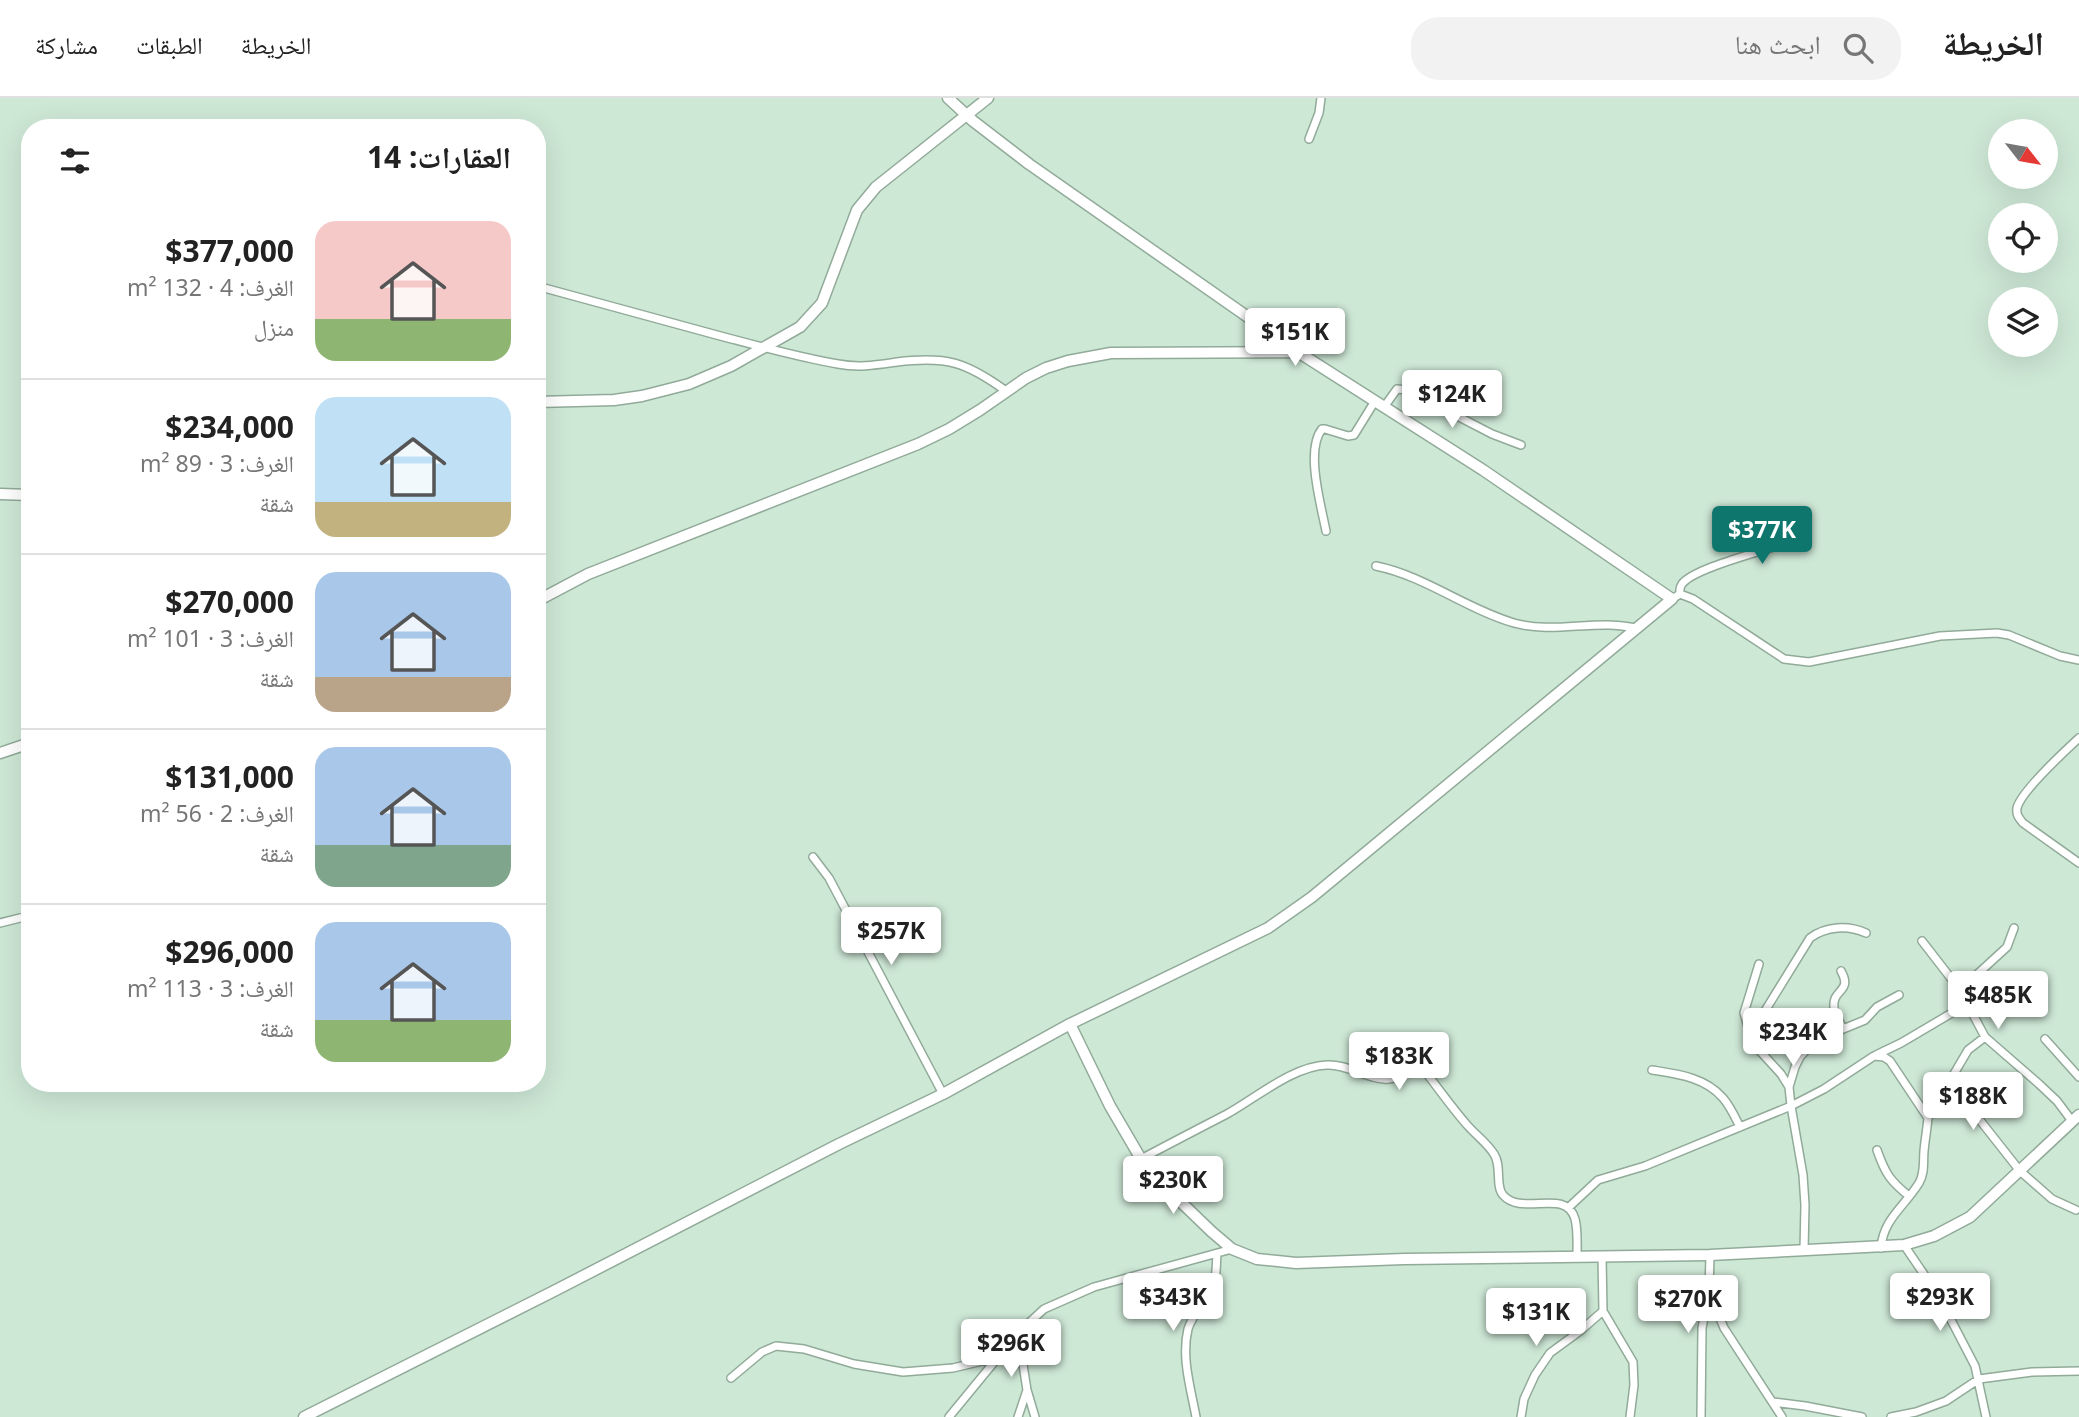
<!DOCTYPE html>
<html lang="ar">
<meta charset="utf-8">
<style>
body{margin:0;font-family:"Noto Sans","Noto Naskh Arabic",sans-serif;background:#f2f2f2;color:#222;direction:rtl;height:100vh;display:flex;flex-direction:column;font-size:26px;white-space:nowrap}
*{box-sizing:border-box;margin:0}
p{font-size:23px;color:#767676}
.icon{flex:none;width:38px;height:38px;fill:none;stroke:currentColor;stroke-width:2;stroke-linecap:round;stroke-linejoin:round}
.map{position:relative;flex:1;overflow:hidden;direction:ltr}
.side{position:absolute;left:21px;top:21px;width:525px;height:973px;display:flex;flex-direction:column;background:#fff;border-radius:28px;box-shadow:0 7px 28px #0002;direction:rtl}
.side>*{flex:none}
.needle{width:46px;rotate:121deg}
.buttons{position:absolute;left:1988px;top:21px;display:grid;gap:14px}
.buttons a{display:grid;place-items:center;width:70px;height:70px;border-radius:50%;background:#fff;box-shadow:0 7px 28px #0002;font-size:35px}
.price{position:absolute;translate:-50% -60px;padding:0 16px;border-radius:7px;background:#fff;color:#222;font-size:23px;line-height:46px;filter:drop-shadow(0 2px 4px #0008)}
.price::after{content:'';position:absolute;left:50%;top:42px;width:21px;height:16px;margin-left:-10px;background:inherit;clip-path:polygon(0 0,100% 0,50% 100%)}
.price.active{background:#0f766e;color:#fff}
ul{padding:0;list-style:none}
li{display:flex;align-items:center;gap:21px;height:175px;padding:0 35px}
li+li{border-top:2px solid #e0e0e0}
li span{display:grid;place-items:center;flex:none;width:196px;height:140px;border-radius:21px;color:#555}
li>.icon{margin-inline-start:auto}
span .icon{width:84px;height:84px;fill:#fffc;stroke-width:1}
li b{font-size:30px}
h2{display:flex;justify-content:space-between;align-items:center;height:84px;padding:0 35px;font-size:30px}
header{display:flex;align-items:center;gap:42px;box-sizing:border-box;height:98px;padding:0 35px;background:#fff;border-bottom:2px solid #e0e0e0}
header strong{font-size:33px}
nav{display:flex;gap:38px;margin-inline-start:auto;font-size:24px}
.search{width:490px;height:63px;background:#f2f2f2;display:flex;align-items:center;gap:18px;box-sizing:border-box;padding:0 24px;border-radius:28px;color:#767676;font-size:26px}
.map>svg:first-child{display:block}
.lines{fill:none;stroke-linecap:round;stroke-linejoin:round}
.minor-casing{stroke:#91aa99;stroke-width:10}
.tertiary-casing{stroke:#91aa99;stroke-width:13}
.minor{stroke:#fff;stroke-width:7}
.tertiary{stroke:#fff;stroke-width:10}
</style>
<header>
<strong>الخريطة</strong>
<div class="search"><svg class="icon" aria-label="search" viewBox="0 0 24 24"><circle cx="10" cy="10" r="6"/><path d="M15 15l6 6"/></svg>ابحث هنا</div>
<nav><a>الخريطة</a><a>الطبقات</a><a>مشاركة</a></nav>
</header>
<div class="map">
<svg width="2079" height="1319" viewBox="0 0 2079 1319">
<rect width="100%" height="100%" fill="#cee8d6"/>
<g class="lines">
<g class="minor-casing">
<path id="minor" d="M1309,41L1319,15L1321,0
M28,161H30
M537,188C596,204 655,220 713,236C755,247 796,259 838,266C859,270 876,267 897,264C947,258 966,264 1006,293
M1384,309L1397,291L1407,292L1492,336L1521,347
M1326,433C1321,407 1305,352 1322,331H1325L1348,338L1354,337L1375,303
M1376,468C1425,478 1466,511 1514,525C1546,534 1578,526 1610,527C1619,527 1628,529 1637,530
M1680,496C1680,491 1679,490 1682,486C1693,471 1756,455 1776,448C1789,440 1791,434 1791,419
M1672,501L1680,496L1693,501L1784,561L1809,564L1940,538L1997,535L2009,537L2060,558L2079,562
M2079,640C2065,653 2021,693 2017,710C2016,717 2019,720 2023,725L2079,765
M813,759L829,780L943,996
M0,825L24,819L30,813
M1922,843L1960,892L1985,939L2039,986L2057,1003L2072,1023
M1841,873C1853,894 1832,891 1834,909C1834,916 1840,924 1843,931
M1960,892L2007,849L2014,830
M1751,939L1744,915L1759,866
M2045,941L2079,979
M1876,957L1901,945L1967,906
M1652,972C1677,976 1705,979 1723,1000C1730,1008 1735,1019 1740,1029
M1789,989L1795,969L1800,959L1809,949L1843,931L1865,922L1877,909L1899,897
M1997,998L1979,1012V1021L2020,1073L2052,1101L2076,1112
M1928,1020L1968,952L1985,939
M1877,1052C1885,1075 1890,1083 1909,1098
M1141,1061C1169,1046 1198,1031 1227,1016C1256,1000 1293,968 1327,967C1347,966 1365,980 1384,981C1399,983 1411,968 1424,972C1439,991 1452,1010 1468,1028C1476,1037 1487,1045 1494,1056C1502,1068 1495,1088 1503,1097C1522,1119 1566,1089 1575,1121C1578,1132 1577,1147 1577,1159
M1568,1110L1598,1082L1645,1068L1791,1008L1824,991L1874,958L1884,959L1890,963L1928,1020C1927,1031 1925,1042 1924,1053C1923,1064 1925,1075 1919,1085C1905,1108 1883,1121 1881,1150
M1904,1147L1938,1197L1975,1268L1986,1319
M1804,1152L1805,1107L1803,1077L1791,1008L1789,989L1781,976L1759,952L1751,939L1760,921L1810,840C1826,828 1848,827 1866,835
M1602,1159L1603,1213L1633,1264L1634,1287L1630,1319
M1709,1194L1724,1230L1782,1319
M1018,1235L1027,1292L1035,1319
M731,1280L762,1254L776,1248L804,1251L854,1266L903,1274L953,1270L999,1259
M1773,1304L1805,1308L1862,1319
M949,1319L1018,1235L1044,1211L1094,1189L1232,1151
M1018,1319L1027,1292
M1196,1319C1191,1291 1181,1260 1188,1231C1192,1217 1204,1206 1211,1193C1217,1182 1216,1168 1217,1156
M1521,1319L1524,1301L1535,1277L1550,1255L1580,1233L1603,1213
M1701,1319L1702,1230L1709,1194L1710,1157
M1891,1319L1916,1314L1946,1303L1979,1281L2032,1274L2079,1273"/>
</g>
<g class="tertiary-casing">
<path id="tertiary" d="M948,0L973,23L1029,66L1298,254L1483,372L1672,501L1312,799L1268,830L1070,926L1110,1008L1141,1061L1159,1083L1212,1134L1232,1151L1257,1161L1296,1165L1404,1161L1710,1157L1904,1147L1934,1138L1970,1119L2079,1017
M537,304L614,302L642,298L689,286L731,268L800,229L822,205L857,112L876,89L988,0
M0,396L30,397
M537,503L588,476L918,346L949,331L980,312L1026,280L1046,270L1068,263L1111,255L1298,254
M0,655L30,645
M304,1319L556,1192L839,1046L943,996L1070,926"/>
</g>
<use href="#minor" class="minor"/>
<use href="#tertiary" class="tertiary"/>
</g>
</svg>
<div class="buttons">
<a><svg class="needle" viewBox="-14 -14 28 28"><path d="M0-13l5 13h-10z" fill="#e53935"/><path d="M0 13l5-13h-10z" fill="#767676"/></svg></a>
<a><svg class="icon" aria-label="locate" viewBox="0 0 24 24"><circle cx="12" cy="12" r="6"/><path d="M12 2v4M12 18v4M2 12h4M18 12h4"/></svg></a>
<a><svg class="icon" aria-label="layers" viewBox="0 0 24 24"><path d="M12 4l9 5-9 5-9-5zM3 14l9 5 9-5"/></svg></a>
</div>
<b class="price" style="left:1295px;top:270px">$151K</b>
<b class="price" style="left:1452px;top:332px">$124K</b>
<b class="price active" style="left:1762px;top:468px">$377K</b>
<b class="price" style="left:891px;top:869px">$257K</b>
<b class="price" style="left:1998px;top:933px">$485K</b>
<b class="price" style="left:1793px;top:970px">$234K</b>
<b class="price" style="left:1399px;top:994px">$183K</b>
<b class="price" style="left:1973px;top:1034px">$188K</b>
<b class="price" style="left:1173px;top:1118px">$230K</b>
<b class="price" style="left:1173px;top:1235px">$343K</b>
<b class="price" style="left:1940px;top:1235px">$293K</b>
<b class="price" style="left:1688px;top:1237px">$270K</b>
<b class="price" style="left:1536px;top:1250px">$131K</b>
<b class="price" style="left:1011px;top:1281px">$296K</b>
<section class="side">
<h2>العقارات: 14<svg class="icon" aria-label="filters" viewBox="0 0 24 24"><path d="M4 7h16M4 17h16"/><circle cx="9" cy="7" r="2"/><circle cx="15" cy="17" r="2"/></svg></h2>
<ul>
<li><span style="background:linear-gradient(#f6c9c9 70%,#8fb573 0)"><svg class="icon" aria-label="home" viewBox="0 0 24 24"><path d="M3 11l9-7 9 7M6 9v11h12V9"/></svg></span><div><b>$377,000</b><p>الغرف: 4 · 132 m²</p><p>منزل</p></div></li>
<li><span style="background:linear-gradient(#bfe0f5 75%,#c2b280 0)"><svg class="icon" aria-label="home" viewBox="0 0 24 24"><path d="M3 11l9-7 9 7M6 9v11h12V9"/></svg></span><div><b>$234,000</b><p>الغرف: 3 · 89 m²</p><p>شقة</p></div></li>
<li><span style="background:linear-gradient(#a9c7e8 75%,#b9a48a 0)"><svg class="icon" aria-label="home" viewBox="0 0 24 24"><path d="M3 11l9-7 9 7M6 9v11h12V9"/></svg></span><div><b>$270,000</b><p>الغرف: 3 · 101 m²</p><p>شقة</p></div></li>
<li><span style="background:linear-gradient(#a9c7e8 70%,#7fa58c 0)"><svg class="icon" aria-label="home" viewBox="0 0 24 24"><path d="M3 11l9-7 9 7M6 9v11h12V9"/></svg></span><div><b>$131,000</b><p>الغرف: 2 · 56 m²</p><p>شقة</p></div></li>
<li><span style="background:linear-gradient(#a9c7e8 70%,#8fb573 0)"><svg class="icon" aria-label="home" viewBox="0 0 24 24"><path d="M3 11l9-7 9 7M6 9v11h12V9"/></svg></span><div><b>$296,000</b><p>الغرف: 3 · 113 m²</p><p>شقة</p></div></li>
</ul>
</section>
</div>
